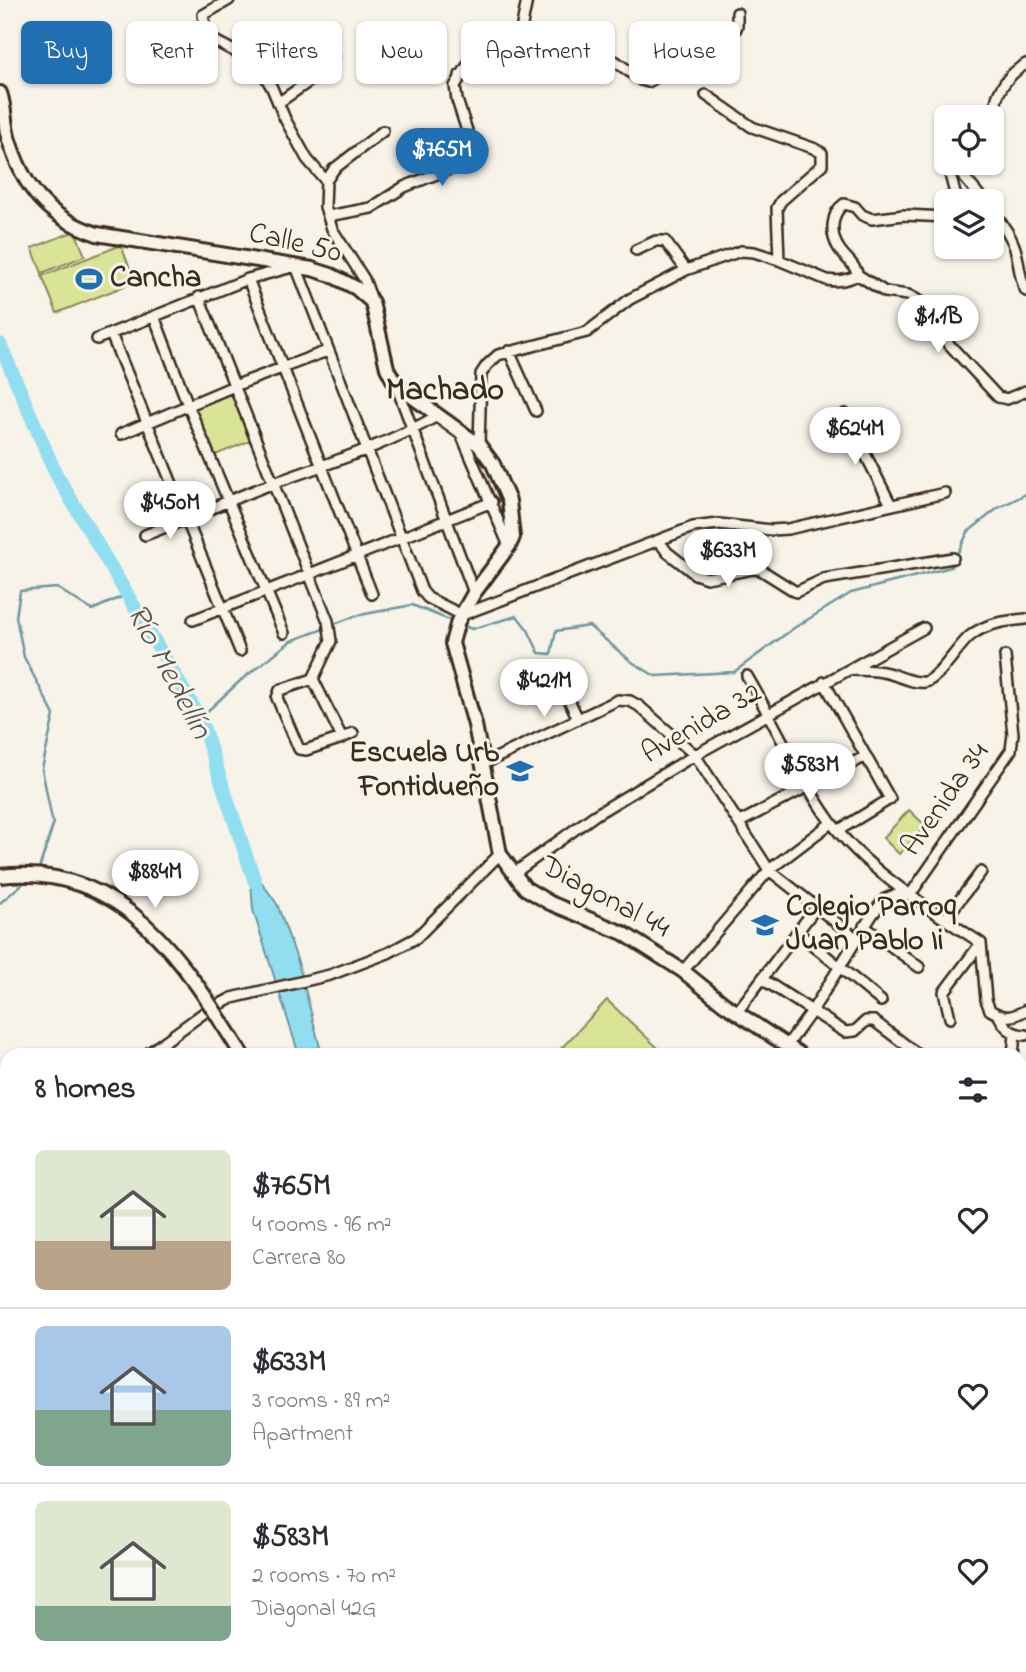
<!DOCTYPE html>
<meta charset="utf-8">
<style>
body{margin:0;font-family:"Indie Flower",sans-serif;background:#f7f7f7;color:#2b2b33;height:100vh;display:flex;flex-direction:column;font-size:26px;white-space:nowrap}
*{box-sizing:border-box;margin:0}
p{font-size:23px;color:#7c7c81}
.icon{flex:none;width:38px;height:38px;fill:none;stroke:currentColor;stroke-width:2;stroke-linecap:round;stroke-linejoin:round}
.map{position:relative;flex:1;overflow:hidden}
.details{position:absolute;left:0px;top:1048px;width:1027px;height:625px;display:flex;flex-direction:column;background:#fff;border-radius:21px 21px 0 0;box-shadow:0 2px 5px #0004}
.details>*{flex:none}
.top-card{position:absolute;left:21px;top:21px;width:985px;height:63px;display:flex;gap:14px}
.fabs{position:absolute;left:934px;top:105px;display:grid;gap:14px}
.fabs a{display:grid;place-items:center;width:70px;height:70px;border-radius:10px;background:#fff;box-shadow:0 2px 5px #0004;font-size:35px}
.price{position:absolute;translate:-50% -60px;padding:0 16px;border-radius:24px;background:#fff;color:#222;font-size:23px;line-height:46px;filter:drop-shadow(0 2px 4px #0008)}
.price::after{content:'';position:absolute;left:50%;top:42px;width:21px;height:16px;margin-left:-10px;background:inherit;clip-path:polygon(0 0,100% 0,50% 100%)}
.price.active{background:#1f6fb2;color:#fff}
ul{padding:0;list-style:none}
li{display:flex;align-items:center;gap:21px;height:175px;padding:0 35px}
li+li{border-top:2px solid #e1e1e2}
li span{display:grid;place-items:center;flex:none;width:196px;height:140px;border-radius:10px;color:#555}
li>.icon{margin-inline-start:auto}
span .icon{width:84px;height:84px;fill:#fffc;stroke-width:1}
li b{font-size:30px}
h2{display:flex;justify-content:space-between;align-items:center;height:84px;padding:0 35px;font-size:30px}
.tag{padding:0 24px;border-radius:10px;background:#fff;box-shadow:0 2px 5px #0004;font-size:24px;line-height:63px}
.tag.active{background:#1f6fb2;color:#fff}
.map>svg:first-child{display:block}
.green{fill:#d9e497;stroke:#8a875a;stroke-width:2}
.water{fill:#90def0;stroke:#6e969c;stroke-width:2}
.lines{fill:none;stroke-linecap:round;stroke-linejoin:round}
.stream{stroke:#6e969c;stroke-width:2.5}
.river{stroke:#90def0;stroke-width:14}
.pedestrian-casing{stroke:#3b2a1e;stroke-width:11}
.minor-casing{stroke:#3b2a1e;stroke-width:14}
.secondary-casing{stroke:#3b2a1e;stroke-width:18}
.trunk-casing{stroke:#3b2a1e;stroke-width:19}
.pedestrian{stroke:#f7f3e8;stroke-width:6}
.minor{stroke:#f7f3e8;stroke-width:9}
.secondary{stroke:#f7f3e8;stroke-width:12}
.trunk{stroke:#f7f3e8;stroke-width:14}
.rail-casing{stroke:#3b2a1e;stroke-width:5}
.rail{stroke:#f7f3e8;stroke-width:2.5;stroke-dasharray:8;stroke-linecap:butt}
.secondary-bridge-casing{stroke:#3b2a1e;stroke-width:18;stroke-linecap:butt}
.secondary-bridge{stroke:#f7f3e8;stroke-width:12}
.labels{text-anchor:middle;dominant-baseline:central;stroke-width:6;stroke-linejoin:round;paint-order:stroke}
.street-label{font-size:30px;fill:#3b2a1e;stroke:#f7f3e8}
.poi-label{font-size:30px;font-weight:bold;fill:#3b2a1e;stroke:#f7f3e8;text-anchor:start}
.neighbourhood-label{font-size:32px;font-weight:bold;fill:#3b2a1e;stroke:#f7f3e8}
.water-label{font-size:32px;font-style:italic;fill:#505752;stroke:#f7f3e8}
</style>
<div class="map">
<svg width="1026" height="1672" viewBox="0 0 1026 1672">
<rect width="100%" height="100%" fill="#f7f3e8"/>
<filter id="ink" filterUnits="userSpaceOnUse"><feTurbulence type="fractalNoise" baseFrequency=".0143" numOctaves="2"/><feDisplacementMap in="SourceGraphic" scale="14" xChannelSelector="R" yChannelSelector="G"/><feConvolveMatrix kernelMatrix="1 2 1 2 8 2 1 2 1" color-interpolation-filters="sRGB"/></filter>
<g filter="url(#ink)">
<path class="green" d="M75,231L85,256L42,273L32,248Z
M121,245L135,282L57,313L42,276Z
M232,393L250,441L213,456L193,407Z
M909,810L926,826L899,854L883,838Z
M607,1000L658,1048L651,1055H555Z"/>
<path class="water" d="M250,866L277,904L298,962L322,1055H299L253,910Z"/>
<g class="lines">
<path class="stream" d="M332,625L355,616L412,605L452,621
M461,625L472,629L517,616L528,630L539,653L551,654L556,631L589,626L632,662L655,676L734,672L794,628L851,593L951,567L968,532L998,508L1026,494
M200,718L240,681L291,641L326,628
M38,872L53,825L42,769L54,715L24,657L16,617L20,591L57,588L92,610L126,595
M0,903L27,880
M491,1672L495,1666"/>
<path class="river" d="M0,344L56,474L200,718L255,882"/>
<g class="pedestrian-casing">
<path id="pedestrian" d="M975,1672L992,1666"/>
</g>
<g class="minor-casing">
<path id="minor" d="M229,0L203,15L205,26L213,40L249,59L260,67L272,88L285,119L307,159L326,181L325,207L332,229L364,279L372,300
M520,35L527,0
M460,75L520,72L525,70L545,35
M706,95L752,127L813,148L822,153V165L781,201L777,208L779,260
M278,103L317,76L334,57
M992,137C998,127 995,120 995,109C996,90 1010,73 1026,64
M947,163L958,170L984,201
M947,163L957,201
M326,181L334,169L383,131
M992,211C1002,224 1012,236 1016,252C1020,266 1019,278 1026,291
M328,216L371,208L404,187L454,167L467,160L472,153L471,143L457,100L455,86L470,61L483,49L520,35H545L576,57L615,61L641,80L648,82L734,32L737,26V13
M636,250L656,241H665L686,270
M858,275L885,292L908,295L919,301L946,341L998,397L1007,399L1026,391
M248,279L372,594
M199,297L328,621L331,641L313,679L280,690L277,698L299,749L306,750L342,738
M154,316L188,405L284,633
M111,334L240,651
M97,339L248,279L296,266L422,591L428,598L462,615L693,527L719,524L771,530L788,529L945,493
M509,351L536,411
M396,385L474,593
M845,414L891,505
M121,434L234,386L327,351
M461,434L509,546
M479,445L481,374L487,365L498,355L587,332L630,299L686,270L741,251L754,252L779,260L827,280C839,282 847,280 858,275C854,262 844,258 838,247C830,234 831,213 844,204L855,207L862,215L872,219L904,215L947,217
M145,535C188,519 231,499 274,483C329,463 387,445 437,416
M659,541L667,552L695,574L707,578L753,569L761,570L796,592L824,579L953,558
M193,620L492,502
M850,670C861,670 872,670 883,672C896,674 912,684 925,682C939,679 957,647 970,636C986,623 1006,621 1026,619
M747,676C775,724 798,776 830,821C866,870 931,910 981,943L986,1000L990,1010C1005,1019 1012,1018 1026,1010
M313,679L342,738L353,733
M559,679L578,719
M824,682L890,799L839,830
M483,764L618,700L630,701L639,706L695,755L769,870L856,938
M740,822L866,756
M513,874L595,815L695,755L924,628
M945,919L981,872
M864,926L919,967
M797,932L881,1001
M683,971L769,870L831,823
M762,979L845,1032L855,1031L866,1021H874L919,1055
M737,1012L817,906
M999,1016C1006,1029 1011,1034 1026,1035
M950,1018L944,992L981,943
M788,1044L812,1011L872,915L885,899L895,895H910L1011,750L1013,734L1005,656
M146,1055L205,1012L232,998L330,975L388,953L416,938L500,854
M1013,1055L1015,1034
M1020,1117L1026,1118
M0,1160L7,1155
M1020,1321L1026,1317
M0,1547L7,1562
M55,1666L58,1672
M897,1666L899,1672"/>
</g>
<g class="secondary-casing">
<path id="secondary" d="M0,93C5,107 4,122 8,137C23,187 46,217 97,234L312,269L331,275L356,288L372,302L387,368L396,385L479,445L493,464L509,501L513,537L509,546L474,593L458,621L452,643L475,725L500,854L525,888L550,903L623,933L683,971L724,1004L801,1055
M1020,1269L1026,1278
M1020,1436L1026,1426
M1020,1657L1026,1664
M607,1666L611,1672
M811,1666L814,1672"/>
</g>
<g class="trunk-casing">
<path id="trunk" d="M0,1400L7,1415
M0,1494L7,1508
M82,1666L84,1672
M121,1666L124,1672"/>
</g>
<use href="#pedestrian" class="pedestrian"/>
<use href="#minor" class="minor"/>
<use href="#secondary" class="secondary"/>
<use href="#trunk" class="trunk"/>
<g class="rail-casing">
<path id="rail" d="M0,1459L7,1474
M102,1666L105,1672"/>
</g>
<use href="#rail" class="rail"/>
<g class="secondary-bridge-casing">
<path id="secondary-bridge" d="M0,876C124,862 186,964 242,1055"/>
</g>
<use href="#secondary-bridge" class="secondary-bridge"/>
</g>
</g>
<defs>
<g id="stadium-bare" transform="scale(2.1)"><path d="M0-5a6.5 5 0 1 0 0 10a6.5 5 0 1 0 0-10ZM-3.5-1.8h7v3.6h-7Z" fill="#1f6fb2" stroke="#f7f3e8" stroke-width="2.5" paint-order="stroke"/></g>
<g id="school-bare" transform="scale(2.1)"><path d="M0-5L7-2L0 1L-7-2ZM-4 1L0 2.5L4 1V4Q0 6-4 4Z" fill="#1f6fb2" stroke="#f7f3e8" stroke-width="2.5" paint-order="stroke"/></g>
</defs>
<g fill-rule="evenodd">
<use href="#stadium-bare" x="89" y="279"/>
<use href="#school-bare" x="520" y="771"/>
<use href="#school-bare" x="765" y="925"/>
</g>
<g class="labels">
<g class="street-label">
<text transform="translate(295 244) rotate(13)">Calle 50</text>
<text transform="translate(702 724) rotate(-30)">Avenida 32</text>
<text transform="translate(946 800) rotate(-55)">Avenida 34</text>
<text transform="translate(605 898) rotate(28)">Diagonal 44</text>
</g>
<g class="poi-label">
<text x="110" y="279">Cancha</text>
<text x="499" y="754" text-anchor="end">Escuela Urb<tspan x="499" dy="34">Fontidueño</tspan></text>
<text x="786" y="908">Colegio Parroq<tspan x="786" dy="34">Juan Pablo Ii</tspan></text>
</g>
<g class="neighbourhood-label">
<text x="445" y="391">Machado</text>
</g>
<g class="water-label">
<text transform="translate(168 672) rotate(62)">Río Medellín</text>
</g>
</g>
</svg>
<div class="fabs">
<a><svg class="icon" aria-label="locate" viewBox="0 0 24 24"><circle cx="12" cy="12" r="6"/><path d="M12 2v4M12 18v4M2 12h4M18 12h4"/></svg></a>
<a><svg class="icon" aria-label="layers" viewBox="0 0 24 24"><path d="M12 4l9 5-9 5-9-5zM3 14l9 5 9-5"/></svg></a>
</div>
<b class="price active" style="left:442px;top:188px">$765M</b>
<b class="price" style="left:938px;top:355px">$1.1B</b>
<b class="price" style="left:855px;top:467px">$624M</b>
<b class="price" style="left:170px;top:541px">$450M</b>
<b class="price" style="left:728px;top:589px">$633M</b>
<b class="price" style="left:544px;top:719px">$421M</b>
<b class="price" style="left:810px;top:803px">$583M</b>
<b class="price" style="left:155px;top:910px">$884M</b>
<div class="top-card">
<a class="tag active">Buy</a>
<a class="tag">Rent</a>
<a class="tag">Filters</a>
<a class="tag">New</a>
<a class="tag">Apartment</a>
<a class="tag">House</a>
</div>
<section class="details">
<h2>8 homes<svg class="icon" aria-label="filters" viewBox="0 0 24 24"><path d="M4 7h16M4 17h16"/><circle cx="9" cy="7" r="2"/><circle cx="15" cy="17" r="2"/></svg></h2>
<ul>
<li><span style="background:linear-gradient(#dfe7d0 65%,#b9a48a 0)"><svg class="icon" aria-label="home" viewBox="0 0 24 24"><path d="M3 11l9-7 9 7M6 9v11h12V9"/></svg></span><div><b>$765M</b><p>4 rooms · 96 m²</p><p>Carrera 80</p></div><svg class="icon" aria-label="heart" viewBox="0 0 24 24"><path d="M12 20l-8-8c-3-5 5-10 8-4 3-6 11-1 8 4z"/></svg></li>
<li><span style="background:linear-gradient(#a9c7e8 60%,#7fa58c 0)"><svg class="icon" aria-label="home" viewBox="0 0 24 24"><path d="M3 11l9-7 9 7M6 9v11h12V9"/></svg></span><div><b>$633M</b><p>3 rooms · 89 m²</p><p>Apartment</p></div><svg class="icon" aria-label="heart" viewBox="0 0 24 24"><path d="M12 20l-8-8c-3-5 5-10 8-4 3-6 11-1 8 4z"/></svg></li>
<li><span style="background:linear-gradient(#dfe7d0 75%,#7fa58c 0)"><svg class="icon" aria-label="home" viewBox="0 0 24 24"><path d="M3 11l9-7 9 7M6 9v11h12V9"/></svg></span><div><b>$583M</b><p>2 rooms · 70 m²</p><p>Diagonal 42G</p></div><svg class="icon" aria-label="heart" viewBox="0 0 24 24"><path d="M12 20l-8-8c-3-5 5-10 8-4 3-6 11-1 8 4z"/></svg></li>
</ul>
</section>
</div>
